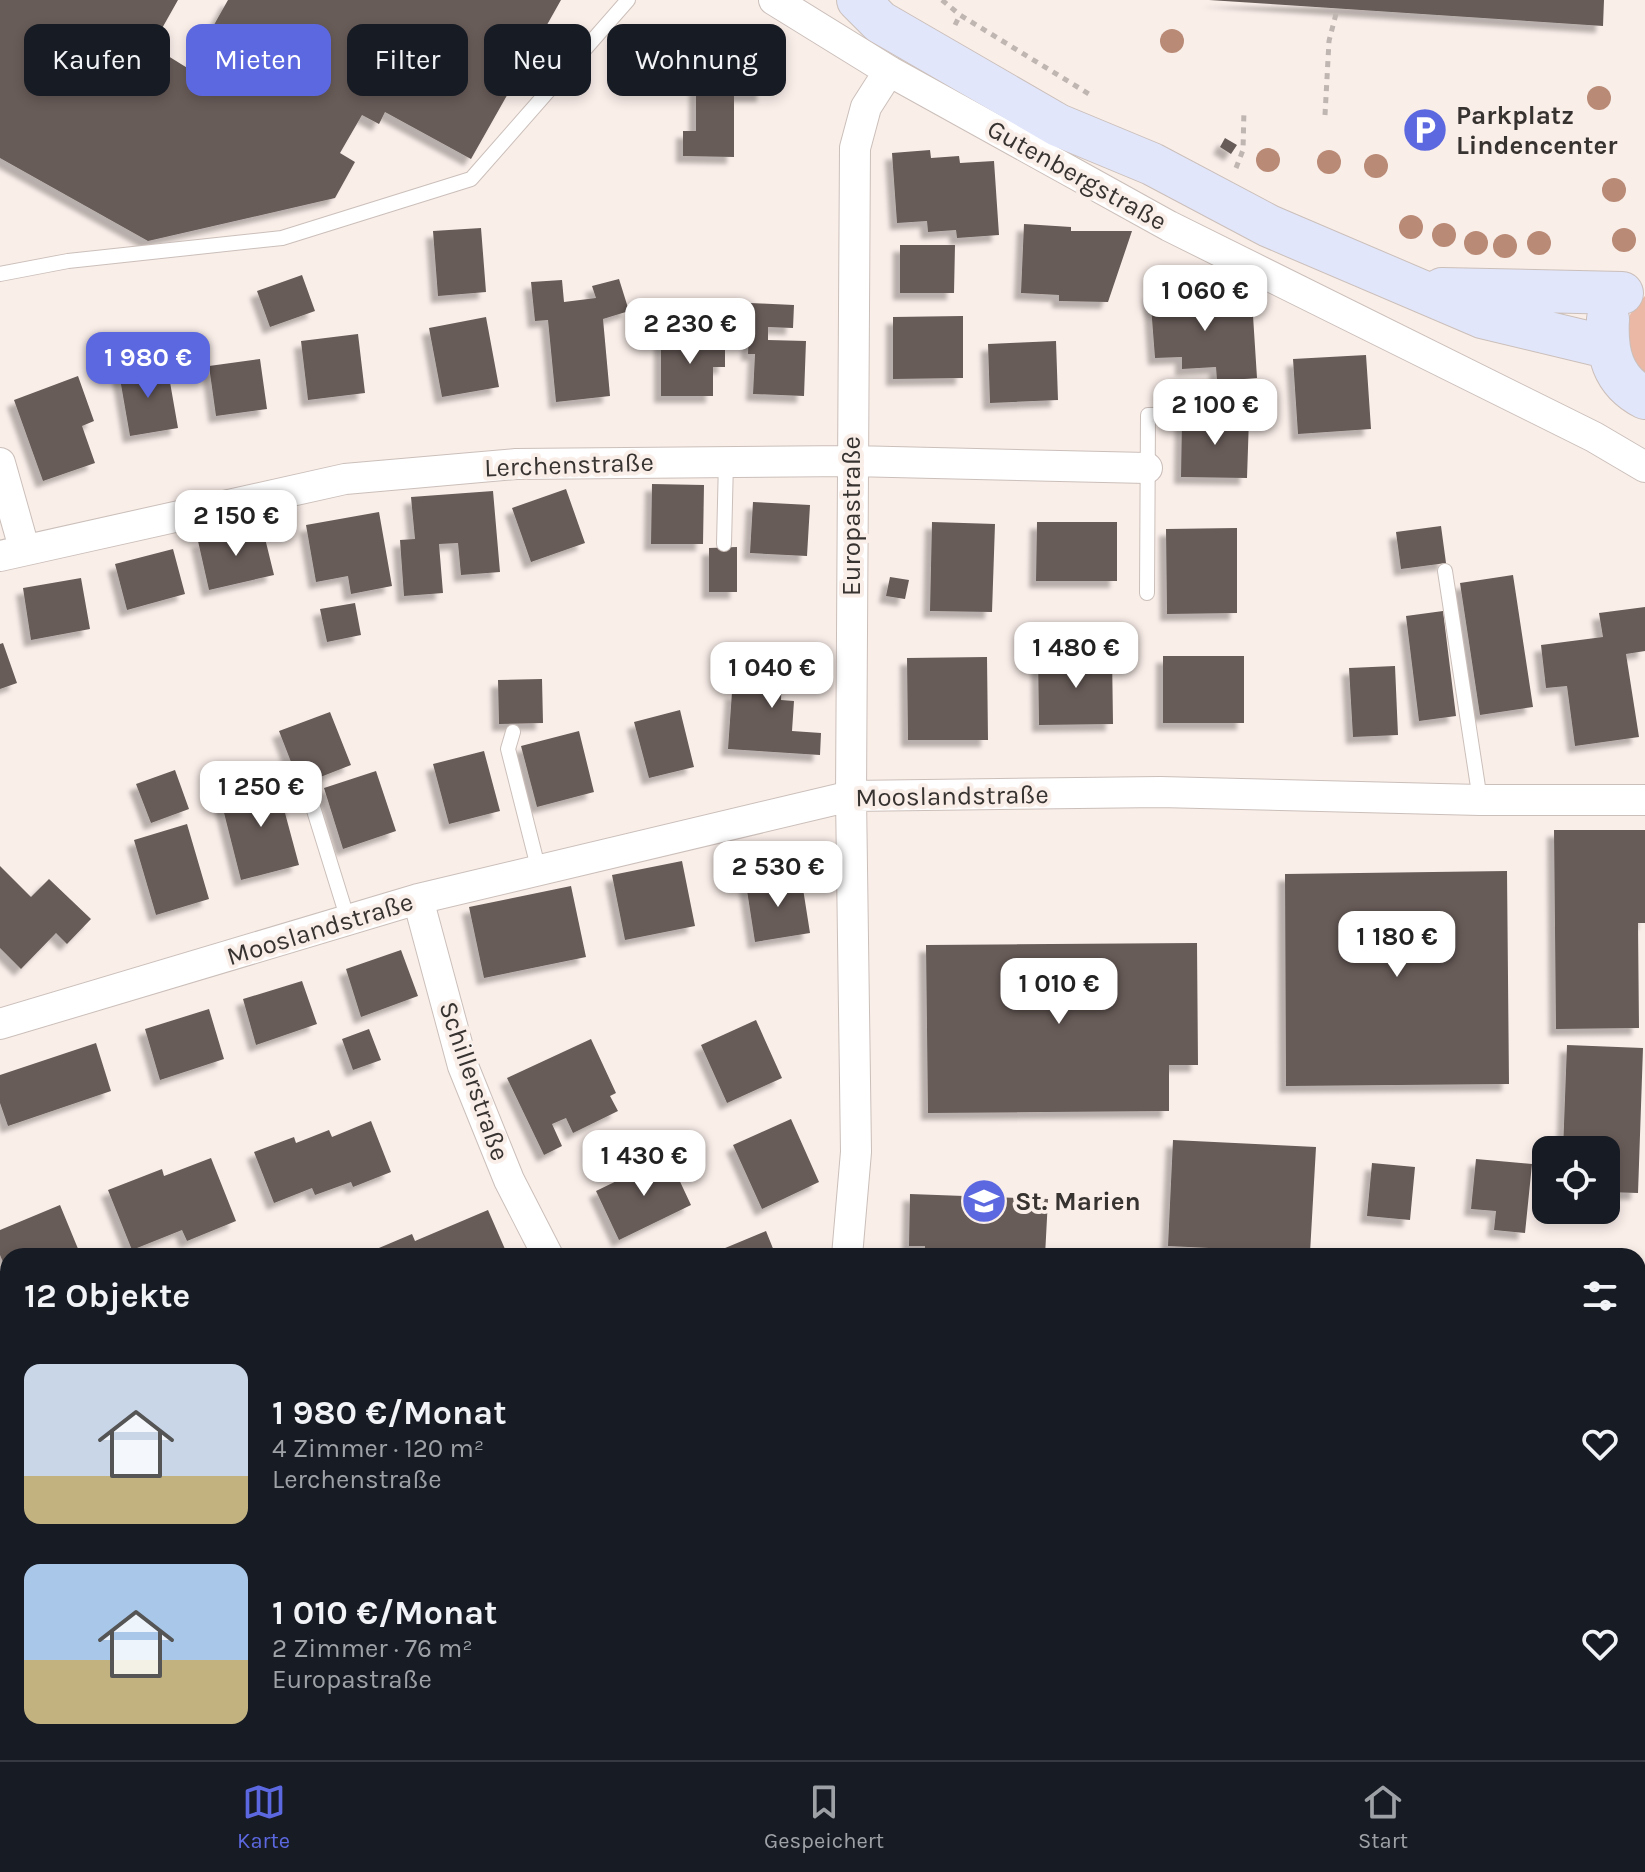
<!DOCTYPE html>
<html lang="de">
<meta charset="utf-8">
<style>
body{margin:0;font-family:Karla,sans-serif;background:#20242c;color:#f1f3f6;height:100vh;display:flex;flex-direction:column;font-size:30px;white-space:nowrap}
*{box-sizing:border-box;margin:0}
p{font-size:26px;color:#9ea1a6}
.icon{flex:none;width:44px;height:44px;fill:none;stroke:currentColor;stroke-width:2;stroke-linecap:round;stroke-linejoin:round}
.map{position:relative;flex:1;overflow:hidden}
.drawer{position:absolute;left:0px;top:1248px;width:1646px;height:512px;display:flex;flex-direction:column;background:#171b24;border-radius:24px 24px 0 0;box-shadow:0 4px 12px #0003}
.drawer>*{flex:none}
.hud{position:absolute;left:24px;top:24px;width:800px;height:72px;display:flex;gap:16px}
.fabs{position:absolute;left:1532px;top:1136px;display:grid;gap:16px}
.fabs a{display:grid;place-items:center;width:88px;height:88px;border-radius:16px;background:#171b24;box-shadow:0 4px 12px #0003;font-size:40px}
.price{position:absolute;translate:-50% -68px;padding:0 18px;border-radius:16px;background:#fff;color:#222;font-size:26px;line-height:52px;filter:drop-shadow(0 2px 4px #0008)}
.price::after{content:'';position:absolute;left:50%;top:48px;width:24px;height:18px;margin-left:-12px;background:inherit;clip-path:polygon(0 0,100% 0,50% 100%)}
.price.on{background:#5c68df;color:#fff}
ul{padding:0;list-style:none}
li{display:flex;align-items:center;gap:24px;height:200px;padding:0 24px}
li span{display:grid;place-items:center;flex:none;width:224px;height:160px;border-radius:16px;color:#555}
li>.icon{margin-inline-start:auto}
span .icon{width:96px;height:96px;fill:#fffc;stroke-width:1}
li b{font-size:34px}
h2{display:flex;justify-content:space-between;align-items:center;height:96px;padding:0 24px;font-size:34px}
.chip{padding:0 28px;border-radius:16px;background:#171b24;box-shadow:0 4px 12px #0003;font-size:28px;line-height:72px}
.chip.on{background:#5c68df;color:#fff}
.tab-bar{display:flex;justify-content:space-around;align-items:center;height:112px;border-top:2px solid #363941;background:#171b24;font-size:22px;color:#9ea1a6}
.tab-bar a{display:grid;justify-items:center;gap:4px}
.tab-bar .on{color:#5c68df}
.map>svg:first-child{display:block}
.garden{fill:#eab8a4}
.building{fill:#675c58;filter:url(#shadow)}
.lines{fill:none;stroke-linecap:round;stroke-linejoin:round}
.service-casing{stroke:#cbbfba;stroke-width:16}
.minor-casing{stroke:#cbbfba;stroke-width:32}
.secondary-casing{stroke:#cbbfba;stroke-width:44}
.path{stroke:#bfb5b1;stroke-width:5;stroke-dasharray:6 6;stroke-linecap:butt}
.service{stroke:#fff;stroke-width:14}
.minor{stroke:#fff;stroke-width:30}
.secondary{stroke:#e1e6fb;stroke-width:42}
.tree{fill:#b98a76}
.labels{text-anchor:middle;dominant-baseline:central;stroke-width:8;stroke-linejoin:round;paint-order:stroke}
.poi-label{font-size:26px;font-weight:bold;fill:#373331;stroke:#faeee9;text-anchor:start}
.street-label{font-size:26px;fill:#373331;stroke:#faeee9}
</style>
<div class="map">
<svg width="1645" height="1760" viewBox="0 0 1645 1760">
<defs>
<filter id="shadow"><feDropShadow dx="-7" dy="7" stdDeviation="2" flood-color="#0004"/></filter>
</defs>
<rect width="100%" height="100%" fill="#faeee9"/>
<path class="garden" d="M1645,296V378C1621,351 1616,322 1645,296Z"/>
<path class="building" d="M0,0H178L152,46L189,69L228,0H561L471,159L385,112L379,124L362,115L340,153L355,162L335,198L148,241L0,158Z
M1209,0H1604L1603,26Z
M696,36H764V95H734V157L683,156V131H696Z
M1225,138L1237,145L1231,154L1220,147Z
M930,150L931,158L959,156L960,163L994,161L999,235L957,238L956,230L928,232L927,221L897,223L892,153Z
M1024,224L1071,227V231H1132L1108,302L1059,301V295L1021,293Z
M481,228L486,292L438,296L433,231Z
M900,245H955L954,293H900Z
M302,275L315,311L270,327L257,291Z
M619,279L629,311L603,319L610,396L556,402L548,320L535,321L531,282L562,280L564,302L596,298L592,286Z
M1191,290V298L1221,295L1222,302L1252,300L1257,378L1217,381L1216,367L1182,369V357L1155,358L1150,293Z
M750,303L794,305L793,328L768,327V340L806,341L804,396L753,394L755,354H748Z
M963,316V378L893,379V317Z
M486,317L499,387L442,397L429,328Z
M358,334L365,393L308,400L301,341Z
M661,338H725V367H713V396H661Z
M1056,341L1058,400L990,403L988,344Z
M1366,355L1371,429L1298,434L1293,359Z
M260,359L267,409L216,416L209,366Z
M167,365L178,428L130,436L119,373Z
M78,376L94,421L82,426L95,463L43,481L14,400Z
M1182,417L1249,418L1247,478L1181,477Z
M652,484L704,485L703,544H651Z
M566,489L585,543L531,562L512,508Z
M493,491L500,572L461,575L458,543L439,544L443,593L404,596L400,540L415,539L411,497Z
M753,502L810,505L807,556L750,553Z
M379,512L392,586L351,594L348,576L316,582L306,525Z
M932,522L995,524L992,612L930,611Z
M1037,522H1117V581H1036Z
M262,526L274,575L209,590L198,541Z
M1441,526L1446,563L1401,569L1396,532Z
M1237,528V613L1167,614L1166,529Z
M737,547V592H709V548Z
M173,549L185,594L127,610L115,564Z
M1513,575L1533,707L1480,715L1460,583Z
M890,577L909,580L905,599L886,596Z
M81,578L90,629L31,640L23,588Z
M355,603L361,635L327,642L320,609Z
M1645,607V651L1626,654L1639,737L1575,746L1567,686L1546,688L1541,645L1603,637L1599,613Z
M1443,611L1456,716L1419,721L1406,616Z
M3,643L17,683L0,689V644Z
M766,645L805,648L802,680L782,678L781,700L794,701L792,731L821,733L820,755L728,749L732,692L763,694Z
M1112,654L1113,724L1039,725L1038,655Z
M1163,656H1244V723H1163Z
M987,657L988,740H908L907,658Z
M1395,666L1398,735L1353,737L1349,668Z
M542,679L543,723L499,724L498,680Z
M680,710L694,767L649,778L634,722Z
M330,712L351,765L300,785L279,731Z
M579,731L594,792L537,807L521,746Z
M484,751L500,811L449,824L433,764Z
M175,770L189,809L151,823L136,784Z
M376,771L396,831L343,849L324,788Z
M287,780L294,811L285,813L299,865L241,880L220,797Z
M187,824L209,899L156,915L134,840Z
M1554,830H1645V923H1638L1639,1028L1556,1029Z
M682,861L695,926L625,940L612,875Z
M0,866L31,897L49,879L91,919L67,944L56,933L21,969L0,948Z
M1507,871L1509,1084L1286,1086L1285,874Z
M801,876L810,933L755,942L746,884Z
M571,886L586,957L484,978L469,907Z
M1197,943L1198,1065H1169V1111L928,1113L926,945Z
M401,950L418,996L361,1017L346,969Z
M302,981L317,1024L256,1045L243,999Z
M209,1009L224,1059L160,1080L145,1029Z
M756,1020L782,1078L727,1103L701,1045Z
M369,1029L381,1060L353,1070L342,1039Z
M591,1039L616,1093L610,1096L618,1111L573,1133L566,1118L552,1124L562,1146L544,1155L507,1078Z
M96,1043L111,1091L8,1126L0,1103V1075Z
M1567,1045L1643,1048L1638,1193L1606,1192V1150H1563Z
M791,1119L819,1182L762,1209L733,1145Z
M371,1121L391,1172L353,1187L351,1182L315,1195L312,1188L274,1203L254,1152L294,1137L296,1143L329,1130L332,1137Z
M1173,1140L1316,1147L1310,1253L1168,1246Z
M668,1156L691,1205L619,1240L596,1191Z
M211,1158L236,1221L187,1241L182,1230L132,1250L108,1190L162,1169L164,1176Z
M1476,1159L1532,1164L1525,1233L1494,1230L1496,1211L1471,1209Z
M1372,1163L1415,1167L1410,1220L1367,1216Z
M910,1194L1048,1199L1045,1256H924L925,1246H909Z
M60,1205L81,1256H8V1274L0,1255V1230Z
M488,1210L508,1256H360L412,1234L415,1241Z
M766,1231L776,1256H706Z
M8,1447V1515L0,1519V1451Z
M1638,1580L1645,1581V1642L1638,1640Z
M108,1752H181L174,1755L176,1760H112Z
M367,1752H425L428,1760H370Z
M694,1752H702L707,1760H681Z
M858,1752L890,1753V1760H857Z
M1082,1752H1114V1760H1081Z
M1509,1752H1569L1583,1755L1582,1760H1507Z"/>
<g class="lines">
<g class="service-casing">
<path id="service" d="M0,274L68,261L282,238L471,179L628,0
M724,544L726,461
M1445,571L1480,800
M1147,593L1148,415L1261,413
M513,732L508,749L539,871
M307,788L348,920
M1615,1752L1645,1760"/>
</g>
<g class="minor-casing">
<path id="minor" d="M774,0L889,71L1169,226L1594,437L1645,467
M0,463L24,548
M0,556L345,479L516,464L851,461L1147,468
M418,899L463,1066L509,1180L548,1256
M0,1024L418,899L851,796L1160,792L1480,800H1645
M847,1256L856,1152L851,796L855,148L866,107L889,71
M0,1388L8,1386
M1638,1417H1645
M0,1655L8,1668
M59,1752L64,1760
M627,1760L634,1752
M1020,1760V1752
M1327,1760L1328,1752"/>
</g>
<g class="secondary-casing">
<path id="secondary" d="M858,0L880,22L1058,125L1152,164L1269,226L1482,317L1607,347
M1442,289L1622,293
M1608,319C1606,352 1612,381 1645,398"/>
</g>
<path class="path" d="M942,0L960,15
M955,25L960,15L1089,94
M1325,115L1329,41L1337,10
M1236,168L1243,150L1244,110"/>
<use href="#service" class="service"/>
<use href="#minor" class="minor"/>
<use href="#secondary" class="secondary"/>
</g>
<g class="tree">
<circle cx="1172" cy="41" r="12"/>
<circle cx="1599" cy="98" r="12"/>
<circle cx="1268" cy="160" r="12"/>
<circle cx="1329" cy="162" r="12"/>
<circle cx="1376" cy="166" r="12"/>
<circle cx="1614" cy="190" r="12"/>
<circle cx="1411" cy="227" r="12"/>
<circle cx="1444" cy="235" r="12"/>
<circle cx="1624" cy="240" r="12"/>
<circle cx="1476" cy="243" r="12"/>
<circle cx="1539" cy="243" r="12"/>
<circle cx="1505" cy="246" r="12"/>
</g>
<defs>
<g id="parking-disc" transform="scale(2.3)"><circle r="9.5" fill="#5c68df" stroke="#faeee9"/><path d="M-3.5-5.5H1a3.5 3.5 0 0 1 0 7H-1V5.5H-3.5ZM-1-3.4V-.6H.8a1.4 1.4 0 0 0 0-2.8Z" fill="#fff"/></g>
<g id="school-disc" transform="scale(2.3)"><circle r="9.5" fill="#5c68df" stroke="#faeee9"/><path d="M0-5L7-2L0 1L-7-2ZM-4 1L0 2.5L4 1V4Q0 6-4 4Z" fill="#fff"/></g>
</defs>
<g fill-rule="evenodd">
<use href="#parking-disc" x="1425" y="130"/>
<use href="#school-disc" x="984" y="1201"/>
</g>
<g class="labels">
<g class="poi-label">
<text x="1456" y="115">Parkplatz<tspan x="1456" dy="30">Lindencenter</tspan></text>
<text x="1015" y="1201">St. Marien</text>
</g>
<g class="street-label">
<text transform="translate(1077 175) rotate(29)">Gutenbergstraße</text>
<text transform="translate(569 465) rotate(-2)">Lerchenstraße</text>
<text transform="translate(851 516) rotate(-90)">Europastraße</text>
<text transform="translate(952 796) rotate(-1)">Mooslandstraße</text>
<text transform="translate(320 929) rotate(-17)">Mooslandstraße</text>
<text transform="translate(474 1081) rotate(71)">Schillerstraße</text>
</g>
</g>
</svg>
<div class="fabs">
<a><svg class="icon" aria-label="locate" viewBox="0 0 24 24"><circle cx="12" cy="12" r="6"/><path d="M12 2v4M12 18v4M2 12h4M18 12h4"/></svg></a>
</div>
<b class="price" style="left:1205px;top:333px">1 060 €</b>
<b class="price" style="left:690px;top:366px">2 230 €</b>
<b class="price on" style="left:148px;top:400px">1 980 €</b>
<b class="price" style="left:1215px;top:447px">2 100 €</b>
<b class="price" style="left:236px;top:558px">2 150 €</b>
<b class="price" style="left:1076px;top:690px">1 480 €</b>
<b class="price" style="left:772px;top:710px">1 040 €</b>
<b class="price" style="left:261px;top:829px">1 250 €</b>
<b class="price" style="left:778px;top:909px">2 530 €</b>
<b class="price" style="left:1397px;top:979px">1 180 €</b>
<b class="price" style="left:1059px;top:1026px">1 010 €</b>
<b class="price" style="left:644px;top:1198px">1 430 €</b>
<div class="hud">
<a class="chip">Kaufen</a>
<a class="chip on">Mieten</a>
<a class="chip">Filter</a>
<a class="chip">Neu</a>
<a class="chip">Wohnung</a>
</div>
<section class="drawer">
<h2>12 Objekte<svg class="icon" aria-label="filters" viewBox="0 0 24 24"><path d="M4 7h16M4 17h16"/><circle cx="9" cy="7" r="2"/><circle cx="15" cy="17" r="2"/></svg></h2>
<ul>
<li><span style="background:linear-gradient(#c9d6e8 70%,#c2b280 0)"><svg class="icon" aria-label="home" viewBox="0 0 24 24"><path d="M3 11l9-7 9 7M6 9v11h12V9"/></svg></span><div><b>1 980 €/Monat</b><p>4 Zimmer · 120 m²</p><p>Lerchenstraße</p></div><svg class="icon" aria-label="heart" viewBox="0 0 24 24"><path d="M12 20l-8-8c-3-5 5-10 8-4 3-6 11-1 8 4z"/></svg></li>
<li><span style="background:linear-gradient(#a9c7e8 60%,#c2b280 0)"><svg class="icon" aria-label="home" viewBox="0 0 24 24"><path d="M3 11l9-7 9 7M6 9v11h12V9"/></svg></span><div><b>1 010 €/Monat</b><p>2 Zimmer · 76 m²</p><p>Europastraße</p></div><svg class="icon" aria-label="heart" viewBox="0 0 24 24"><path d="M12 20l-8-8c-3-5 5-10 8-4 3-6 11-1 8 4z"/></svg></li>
</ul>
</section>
</div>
<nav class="tab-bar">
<a class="on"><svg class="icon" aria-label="map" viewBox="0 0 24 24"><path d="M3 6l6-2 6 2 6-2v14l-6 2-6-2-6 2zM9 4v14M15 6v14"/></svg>Karte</a>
<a><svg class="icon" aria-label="saved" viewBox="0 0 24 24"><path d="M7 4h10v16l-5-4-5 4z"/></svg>Gespeichert</a>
<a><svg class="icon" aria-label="home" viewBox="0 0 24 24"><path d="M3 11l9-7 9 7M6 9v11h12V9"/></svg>Start</a>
</nav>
